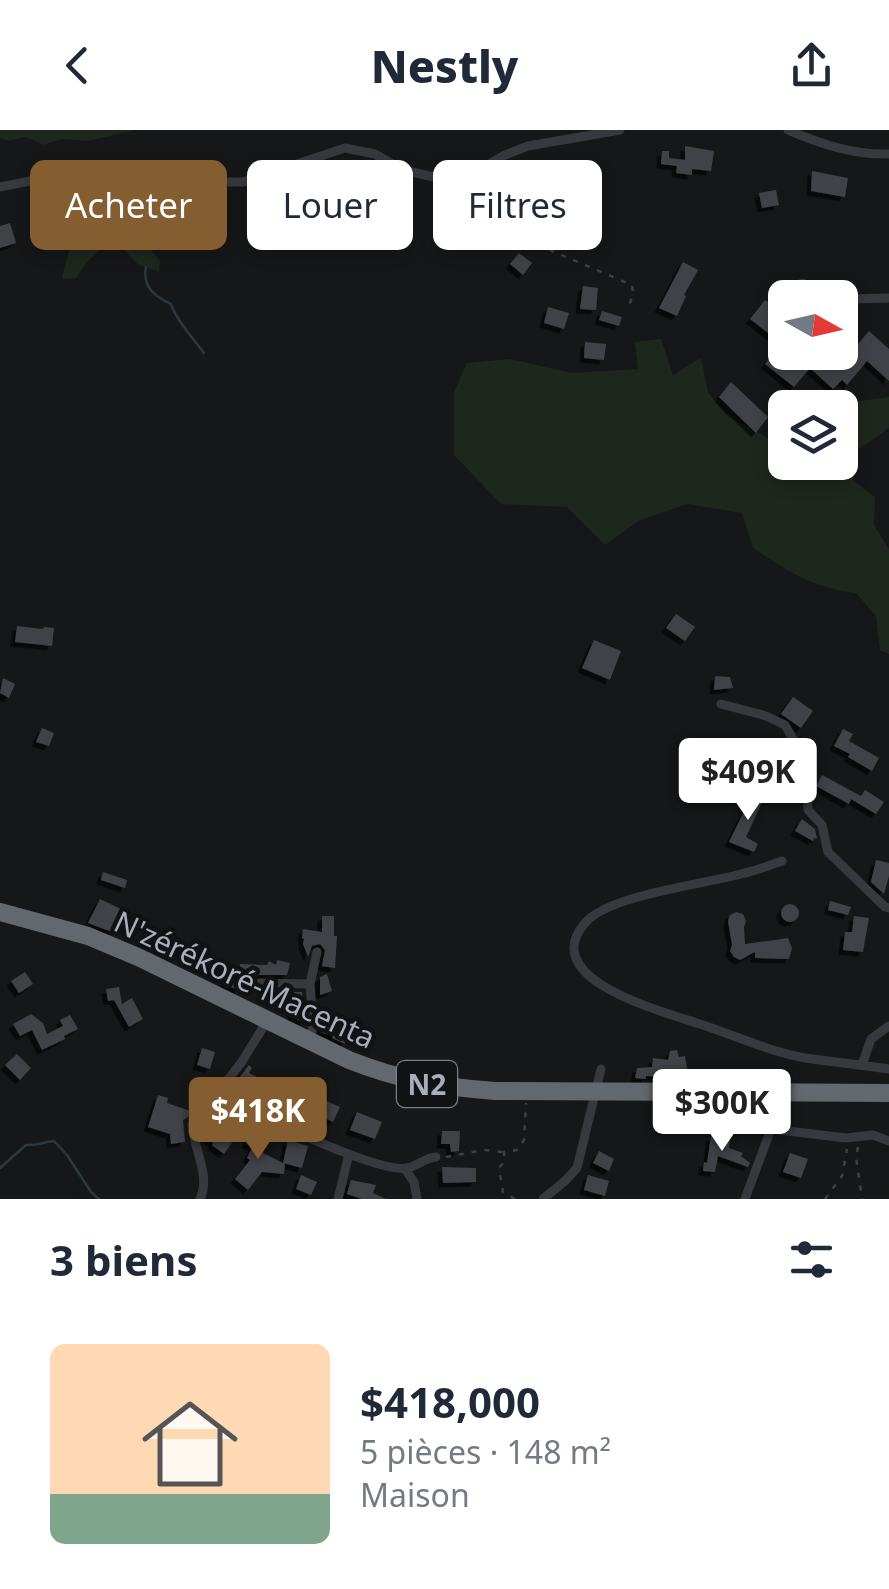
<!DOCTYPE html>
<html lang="fr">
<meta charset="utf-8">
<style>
body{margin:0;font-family:"Noto Sans",sans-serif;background:#f6f6f7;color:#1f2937;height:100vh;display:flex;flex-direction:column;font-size:38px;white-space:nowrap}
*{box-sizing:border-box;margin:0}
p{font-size:32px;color:#747a83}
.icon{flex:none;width:55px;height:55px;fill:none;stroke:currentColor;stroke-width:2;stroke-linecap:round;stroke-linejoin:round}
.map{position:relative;height:1069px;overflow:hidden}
.panel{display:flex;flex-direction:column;background:#fff;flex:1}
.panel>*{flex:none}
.banner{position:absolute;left:30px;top:30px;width:830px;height:90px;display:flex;gap:20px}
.needle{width:65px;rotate:98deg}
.controls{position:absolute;left:768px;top:150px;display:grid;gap:20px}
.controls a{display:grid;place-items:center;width:90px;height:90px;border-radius:15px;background:#fff;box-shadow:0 5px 15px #0003;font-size:50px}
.price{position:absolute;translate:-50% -85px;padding:0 22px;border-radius:10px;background:#fff;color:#222;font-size:32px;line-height:65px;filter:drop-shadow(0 2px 5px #0008)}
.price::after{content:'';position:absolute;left:50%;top:60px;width:30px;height:22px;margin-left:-15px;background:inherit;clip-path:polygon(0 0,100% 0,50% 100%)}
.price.selected{background:#845d30;color:#fff}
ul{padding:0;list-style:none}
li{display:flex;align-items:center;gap:30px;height:250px;padding:0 50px}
li span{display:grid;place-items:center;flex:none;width:280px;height:200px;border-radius:15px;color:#555}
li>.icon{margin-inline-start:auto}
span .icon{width:120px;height:120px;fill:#fffc;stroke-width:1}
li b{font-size:42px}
h2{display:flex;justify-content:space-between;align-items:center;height:120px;padding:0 50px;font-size:42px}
.chip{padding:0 35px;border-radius:15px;background:#fff;box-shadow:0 5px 15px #0003;font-size:35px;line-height:90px}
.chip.selected{background:#845d30;color:#fff}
header{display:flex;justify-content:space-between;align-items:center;height:130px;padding:0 50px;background:#fff;font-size:45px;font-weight:800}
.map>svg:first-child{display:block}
.green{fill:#1e271e}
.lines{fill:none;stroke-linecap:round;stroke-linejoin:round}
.stream{stroke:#2b383e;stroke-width:2.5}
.building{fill:#404246;filter:url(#shadow)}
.path{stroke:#3d4045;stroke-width:2.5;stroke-dasharray:5 8;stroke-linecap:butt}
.street{stroke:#37393e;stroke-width:9}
.highway{stroke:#63686f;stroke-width:18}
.labels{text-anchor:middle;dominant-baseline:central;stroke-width:9;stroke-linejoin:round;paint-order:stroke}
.shield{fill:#111214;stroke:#7b8088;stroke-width:2.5}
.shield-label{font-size:28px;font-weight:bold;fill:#a8afba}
.street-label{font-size:30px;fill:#a8afba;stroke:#111214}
</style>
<header><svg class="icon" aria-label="back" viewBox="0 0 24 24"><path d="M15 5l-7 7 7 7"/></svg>Nestly<svg class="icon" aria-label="share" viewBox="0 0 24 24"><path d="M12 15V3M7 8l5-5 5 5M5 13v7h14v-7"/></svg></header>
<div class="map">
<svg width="889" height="1069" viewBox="0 0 889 1069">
<defs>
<filter id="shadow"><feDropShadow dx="-4.5" dy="4.5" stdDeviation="0" flood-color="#0009"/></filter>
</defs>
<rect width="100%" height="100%" fill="#161719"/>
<path class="green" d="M0,0H134L89,11L62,9L43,15L26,7L9,11L0,8Z
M111,95L147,115L160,131L159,142L139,135L121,117L107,112L88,131L76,148L62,149C69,112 75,104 111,95Z
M661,209L673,245L701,228L708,262L726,285L768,308L785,298V332H840V278L816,277L828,269L853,272L889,267V298L850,325L854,351L875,367L874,395L889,419V524L880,520L876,486L856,463C813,458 788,441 753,418L742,383L687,374L640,390L605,415L567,377L501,374L454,325V262L467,233L510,229L571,243L638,239L635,212Z"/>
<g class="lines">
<path class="stream" d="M146,137C142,158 155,166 171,174C176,190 194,209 204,223
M0,1038L26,1015C36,1016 43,1012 54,1011L67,1025L91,1062L99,1069"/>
</g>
<path class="building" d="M685,16L714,21L711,41L692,39V45L676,43L677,36L661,34L662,21H669V28L685,30Z
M812,41L848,48L845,67L811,61Z
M776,60L779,75L762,78L759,63Z
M10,93L16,113L0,118V96Z
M519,123L532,133L523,145L510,134Z
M683,132L698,140L684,165L686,166L677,186L659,178Z
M583,156L598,158L596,180L580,179Z
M765,170L785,185V216L750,189Z
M548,177L569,183L564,199L544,193Z
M602,181L622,187L619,196L599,190Z
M840,198L858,214L869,201L889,219V251L867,231L847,255L842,250L833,259L810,238L794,257L765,234L775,222L799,234L802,229L794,222H840Z
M585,212L606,214L604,230L584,228Z
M731,252L768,287L756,303L719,267Z
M676,484L695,497L685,511L666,498Z
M17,496L43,499L44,497L54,498L52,516L15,512Z
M594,510L621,521L610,550L582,538Z
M715,546L730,547L733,558L714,560Z
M3,548L15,554L9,568L0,563Z
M793,567L813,581L801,598L781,584Z
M42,598L54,603L49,616L36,612Z
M843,599L853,604L849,611L879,628L872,641L848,627L850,624L834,616Z
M822,645L861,666L865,660L884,672L876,684L851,669L849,674L816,656Z
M754,661L765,666L746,707L758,714L754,722L729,712Z
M802,689L815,699L817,709L814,708L813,711L795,701Z
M876,730L889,733V746L884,764L871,752Z
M103,742L127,750L125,758L101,750Z
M100,769L123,780L112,802L88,793Z
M830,771L851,777L848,785L828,780Z
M781 783a9 9 0 1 1 18 0a9 9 0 1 1-18 0Z
M736,782L743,784L746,791L744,797L745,814L788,808L792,818L789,829L755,828V822L740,830L734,827L730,821L732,815L728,791L730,785Z
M322,786H334V806H337L335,838L322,836L325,820L320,814L312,816L308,827L303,814L304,809L302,808L303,799L322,802Z
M854,786L869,788L863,822L843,820L845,802H852Z
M277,830L290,833L287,845H259L252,848H241L239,860L225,855L226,843L240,845V834L267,835L269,831L276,835Z
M25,842L33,854L19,863L11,851Z
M327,844L332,861L320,865V847Z
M119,857L122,874L132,868L143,889L129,897L114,870L108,871L106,859Z
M294,862H302L305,892L292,888Z
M31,884L43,893L47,904L63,896L60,890L70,885L78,899L64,906L65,909L42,920L32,900L20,906L13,894Z
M340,890L348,891L345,914L332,908V906L320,902L321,895L339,897Z
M202,918L215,922L210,939L197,935Z
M677,920L679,927L685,926L689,949H662V947L646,946V949L635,948L637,938L652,937L653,928L668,930L670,921Z
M17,924L31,938L20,950L5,935Z
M249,935L252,938L249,943L273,955L274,952L305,957L304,961L340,977L333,992L301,977L304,970L270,965L264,976L259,974L257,976L240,968L229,961Z
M158,965L168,968L167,973L190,981L188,987L183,990L185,1012L171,1014L170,1004L148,997Z
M357,982L382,992L375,1009L350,1000Z
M211,992L236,1007L224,1024L212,1015L213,1013L202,1003Z
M250,1001L269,1008L263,1023L285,1034L284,1044L262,1042L248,1060L235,1049L250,1030L247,1028L253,1016L246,1014Z
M442,1001H460L459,1021L451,1022L450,1014H441Z
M711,1006L730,1009L729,1018L743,1023L741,1026L750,1033L748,1037L718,1026L715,1042L703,1041L704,1032L707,1033Z
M288,1010L308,1016L302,1038L283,1033Z
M599,1021L614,1029L609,1041L593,1033Z
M790,1023L808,1029L801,1048L783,1042Z
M442,1037L476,1038V1052L443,1053Z
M301,1045L317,1052L311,1065L296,1059Z
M588,1045L609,1051L605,1066L584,1060Z
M351,1050L376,1055L373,1063L386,1069H362L347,1064Z"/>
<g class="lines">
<path class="path" d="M470,56L490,85L537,110L552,121L632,155L633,164L628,179
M858,1017L856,1027L862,1069
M446,1027L484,1020L503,1022
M515,1069L503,1062L499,1038L504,1032V1022L517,1020L524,1010L526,973
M825,1069L842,1046L847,1019"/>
<path class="street" d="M788,0C821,14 853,25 889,24
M0,57L94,38H126L181,44L221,52H243L345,18L375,24L403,40L443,49L467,47L505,25L528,16L620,0
M802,153L852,169L889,168
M721,574L766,586L785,595L806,632L808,680L822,695L828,722L885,777L889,778
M782,731C770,735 758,740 745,743C707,754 610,764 585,793C535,851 669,883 703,895C736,906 771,922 805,928C833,932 861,935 889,939
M259,853L310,854
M310,911L313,896L310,854L317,822
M862,935L871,909L889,896
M217,964L235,975C266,988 380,1044 407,1038C418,1036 424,1028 436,1027
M771,999L846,1008L873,1005L889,1011
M405,1039L414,1052L417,1069
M200,1069C211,1047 194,1019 192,995L241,933L267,891
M338,1069L349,1024
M543,1069L565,1051L577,1038L601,939
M745,1069L771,999L767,962"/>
<path class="highway" d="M0,782L88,806L138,827L349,930C399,950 441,957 495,961L889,963"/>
</g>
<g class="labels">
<rect class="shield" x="397" y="931" width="60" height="46" rx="8"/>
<g class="shield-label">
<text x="427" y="954">N2</text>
</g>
<g class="street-label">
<text transform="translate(245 849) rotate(25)">N'zérékoré-Macenta</text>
</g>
</g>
</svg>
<div class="controls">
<a><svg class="needle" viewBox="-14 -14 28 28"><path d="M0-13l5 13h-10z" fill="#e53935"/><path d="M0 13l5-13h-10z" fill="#747a83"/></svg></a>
<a><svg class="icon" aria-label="layers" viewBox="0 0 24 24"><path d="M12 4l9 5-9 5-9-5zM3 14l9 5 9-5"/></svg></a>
</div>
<b class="price" style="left:748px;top:693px">$409K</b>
<b class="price" style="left:722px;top:1024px">$300K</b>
<b class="price selected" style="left:258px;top:1032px">$418K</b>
<div class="banner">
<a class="chip selected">Acheter</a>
<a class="chip">Louer</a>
<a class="chip">Filtres</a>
</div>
</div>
<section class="panel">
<h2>3 biens<svg class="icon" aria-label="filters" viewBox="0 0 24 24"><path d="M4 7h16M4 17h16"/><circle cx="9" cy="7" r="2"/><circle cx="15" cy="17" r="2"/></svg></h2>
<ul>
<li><span style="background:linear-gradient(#ffd9b3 75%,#7fa58c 0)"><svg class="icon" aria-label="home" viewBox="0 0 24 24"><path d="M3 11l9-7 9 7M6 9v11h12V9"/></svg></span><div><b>$418,000</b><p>5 pièces · 148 m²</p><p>Maison</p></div></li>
</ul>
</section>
